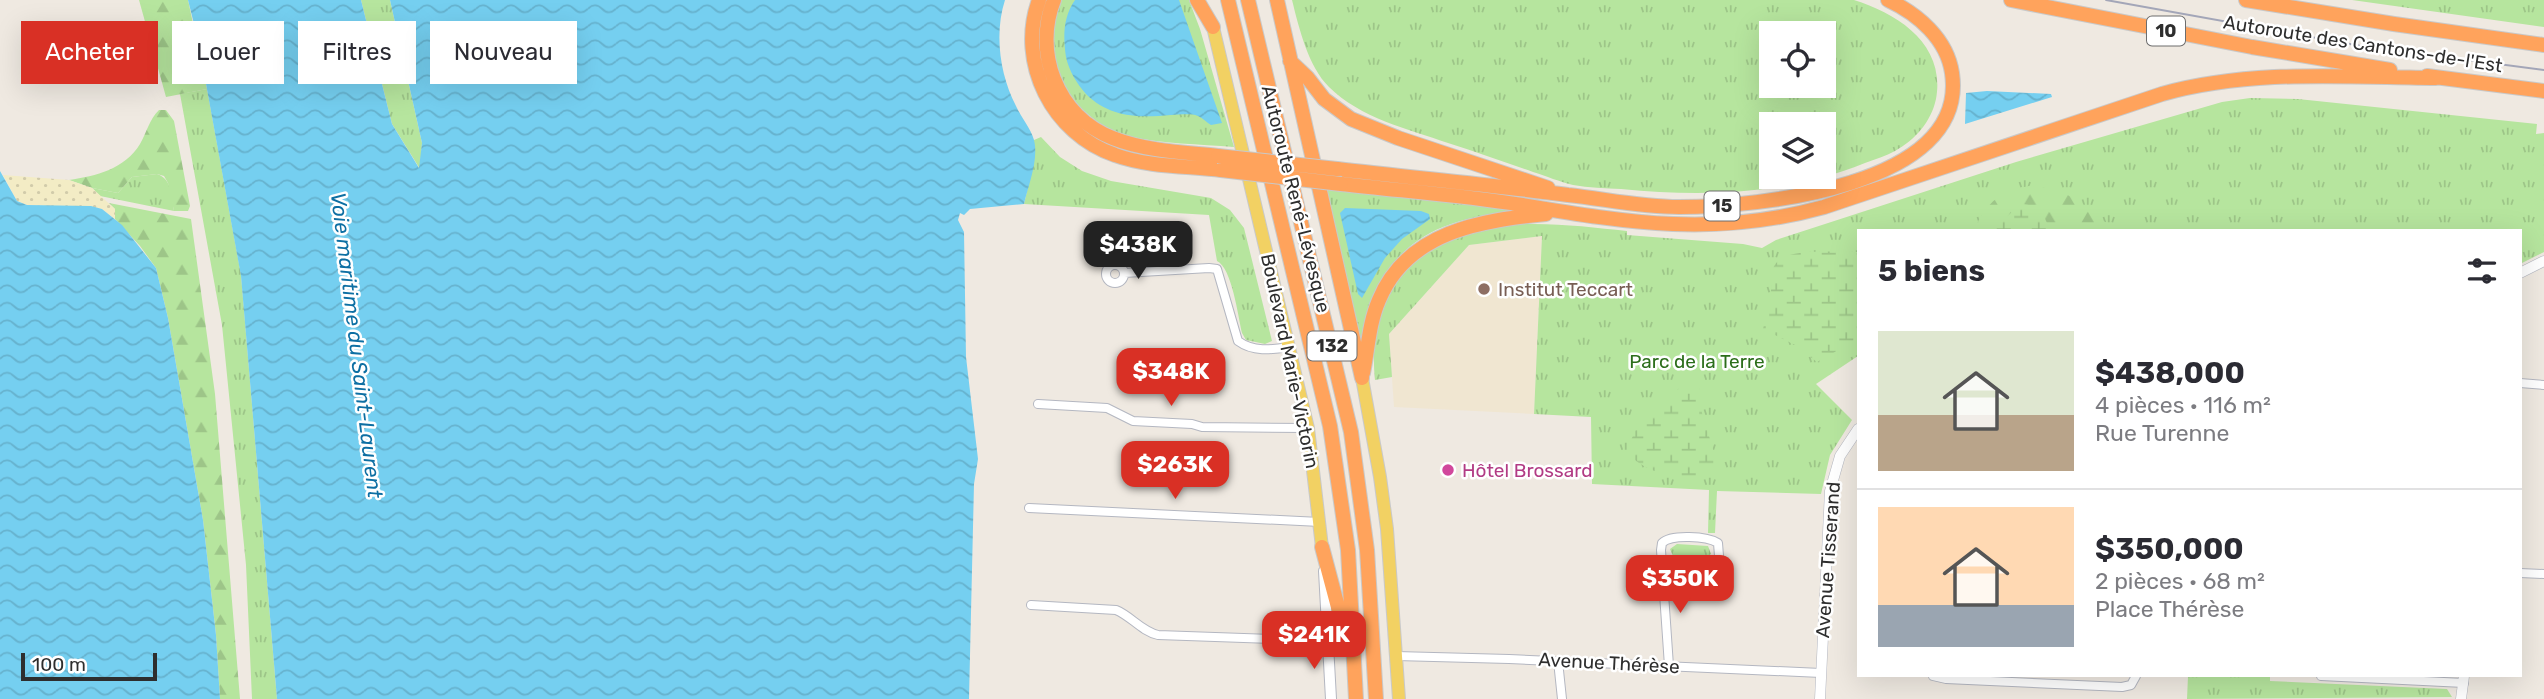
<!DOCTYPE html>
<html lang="fr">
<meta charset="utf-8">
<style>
body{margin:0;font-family:Rubik,sans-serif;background:#f2f2f3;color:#2b2b33;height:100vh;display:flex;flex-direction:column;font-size:26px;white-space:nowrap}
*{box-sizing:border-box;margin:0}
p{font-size:23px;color:#7c7c81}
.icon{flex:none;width:38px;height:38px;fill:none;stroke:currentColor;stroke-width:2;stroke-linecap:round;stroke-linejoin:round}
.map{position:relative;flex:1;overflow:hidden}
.details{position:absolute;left:1857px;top:229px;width:665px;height:448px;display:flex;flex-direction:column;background:#fff;border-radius:0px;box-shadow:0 7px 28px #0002}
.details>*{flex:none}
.guide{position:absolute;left:21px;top:21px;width:665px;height:63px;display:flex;gap:14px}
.tools{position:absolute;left:1759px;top:21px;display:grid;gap:14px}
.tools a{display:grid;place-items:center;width:77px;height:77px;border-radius:0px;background:#fff;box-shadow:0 7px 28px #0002;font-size:35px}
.scale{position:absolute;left:21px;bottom:18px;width:136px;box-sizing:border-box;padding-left:7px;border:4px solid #2e2e2e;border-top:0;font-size:19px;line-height:24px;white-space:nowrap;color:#2e2e2e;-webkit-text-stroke:5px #fff;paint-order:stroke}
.price{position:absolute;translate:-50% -60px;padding:0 16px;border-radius:14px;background:#d93025;color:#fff;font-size:23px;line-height:46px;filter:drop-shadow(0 2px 4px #0008)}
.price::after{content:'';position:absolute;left:50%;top:42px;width:21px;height:16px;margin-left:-10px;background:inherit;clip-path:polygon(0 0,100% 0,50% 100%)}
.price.current{background:#222;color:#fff}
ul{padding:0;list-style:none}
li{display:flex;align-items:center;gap:21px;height:175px;padding:0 21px}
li+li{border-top:2px solid #e1e1e2}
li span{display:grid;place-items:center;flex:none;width:196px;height:140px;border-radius:0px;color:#555}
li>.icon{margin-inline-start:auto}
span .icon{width:84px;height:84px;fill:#fffc;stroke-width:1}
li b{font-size:30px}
h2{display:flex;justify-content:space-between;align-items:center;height:84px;padding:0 21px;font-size:30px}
.pill{padding:0 24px;border-radius:0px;background:#fff;box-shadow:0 7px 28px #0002;font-size:24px;line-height:63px}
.pill.current{background:#d93025;color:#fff}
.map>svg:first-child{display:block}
.education{fill:#f0e6d1}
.grass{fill:url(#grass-tufts);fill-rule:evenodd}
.forest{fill:url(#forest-firs)}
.wetland{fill:url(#wetland-marsh)}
.sand{fill:url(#sand-dots)}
.water{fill:url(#water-waves)}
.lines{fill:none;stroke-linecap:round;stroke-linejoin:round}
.minor-casing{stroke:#b4b7c1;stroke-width:10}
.tertiary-casing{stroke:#b4b7c1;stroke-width:11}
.secondary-casing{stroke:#b4b7c1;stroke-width:12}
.primary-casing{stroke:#c9c9c9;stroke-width:14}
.motorway-casing{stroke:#c9c9c9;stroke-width:16}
.minor{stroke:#fff;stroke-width:8}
.tertiary{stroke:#fff;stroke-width:10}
.secondary{stroke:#fff;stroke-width:10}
.primary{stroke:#f2d163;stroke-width:12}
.motorway{stroke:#ffa35c;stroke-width:14}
.tram{stroke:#a3a6b8;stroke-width:2}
.motorway-bridge-casing{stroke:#c9c9c9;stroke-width:16;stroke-linecap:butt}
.motorway-bridge{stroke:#ffa35c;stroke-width:14}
.education-dot{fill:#8d6e63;stroke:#fff;stroke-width:2.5}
.hotel-dot{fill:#d1479c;stroke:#fff;stroke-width:2.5}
.labels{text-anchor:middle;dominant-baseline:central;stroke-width:5;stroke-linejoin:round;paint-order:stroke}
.shield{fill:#fff;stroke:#6d6d6d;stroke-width:2}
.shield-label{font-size:18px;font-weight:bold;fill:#2e2e2e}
.street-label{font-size:19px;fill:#2e2e2e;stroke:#fff}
.education-label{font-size:19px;fill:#785e54;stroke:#fff;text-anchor:start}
.park-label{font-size:19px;fill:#2c6e1b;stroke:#fff}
.hotel-label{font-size:19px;fill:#b23c85;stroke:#fff;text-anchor:start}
.water-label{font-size:21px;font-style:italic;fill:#0d6fa3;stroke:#fff}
</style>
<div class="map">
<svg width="2544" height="699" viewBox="0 0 2544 699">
<defs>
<pattern id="grass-tufts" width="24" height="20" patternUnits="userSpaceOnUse" patternTransform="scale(1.75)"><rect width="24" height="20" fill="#b6e59e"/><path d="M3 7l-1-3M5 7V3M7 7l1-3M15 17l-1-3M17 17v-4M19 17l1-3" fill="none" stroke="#9dc588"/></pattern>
<pattern id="forest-firs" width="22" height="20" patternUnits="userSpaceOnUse" patternTransform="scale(1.75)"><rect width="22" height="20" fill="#b6e59e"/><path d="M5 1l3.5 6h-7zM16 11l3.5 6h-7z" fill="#9dc588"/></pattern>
<pattern id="wetland-marsh" width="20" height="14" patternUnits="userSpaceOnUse" patternTransform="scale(1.75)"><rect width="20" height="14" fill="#b6e59e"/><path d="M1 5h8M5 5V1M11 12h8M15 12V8" fill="none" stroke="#9dc588"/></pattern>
<pattern id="sand-dots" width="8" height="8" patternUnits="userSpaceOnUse" patternTransform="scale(1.75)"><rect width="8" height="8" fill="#f3ecc5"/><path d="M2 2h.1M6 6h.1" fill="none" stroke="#d1cbaa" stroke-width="1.8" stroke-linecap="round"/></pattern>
<pattern id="water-waves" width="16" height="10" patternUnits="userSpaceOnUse" patternTransform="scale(1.75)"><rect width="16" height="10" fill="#75cff0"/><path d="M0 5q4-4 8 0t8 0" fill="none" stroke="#66b2ce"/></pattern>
</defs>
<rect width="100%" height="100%" fill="#efe9e1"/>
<path class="education" d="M1542,236L1534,414L1394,407L1389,334L1469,245Z"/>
<path class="grass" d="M361,0H390L422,143L420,169L392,124Z
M1060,0H1189L1200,29L1234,147C1199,144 1162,144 1128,136C1093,127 1060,93 1053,58C1049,38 1054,19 1060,0Z
M1292,0H1854C1899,14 1946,45 1936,99C1931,122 1915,140 1895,151C1886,156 1875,159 1865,163C1785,195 1705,197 1621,189C1605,188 1589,188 1573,185C1560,182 1546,176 1533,172C1505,162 1476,152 1448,143C1408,129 1360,118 1329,87C1308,66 1299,28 1292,0ZM1771,33H1824V86H1771ZM1771,124H1824V177H1771Z
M2352,0H2544V27Z
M207,89L241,275L277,699H252L246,565L222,325L180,94Z
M2250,98L2298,99L2537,124L2536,134L2544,133V252L2520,264V231H1858V356L1816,384L1852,420L1830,455L1821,494L1717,491L1715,533H1708L1709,490L1592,484L1591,417L1534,414L1542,236L1469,245L1389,334L1392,377L1375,380C1371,342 1377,305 1402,275C1409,268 1416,257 1424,251C1482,213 1562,224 1627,231V235L1743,244L1762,248L1776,240L2016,162L2222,102Z
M1041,137L1060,157L1082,171L1111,181L1211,198L1230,210L1244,228L1272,341L1265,344L1246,340L1242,333C1238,316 1232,268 1217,261L1209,215L1024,204L1033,165L1034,140Z
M157,174C172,179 172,196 174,211L100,196L92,188L118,193L132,177Z
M1326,186L1511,207L1512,211C1489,215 1464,218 1443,227C1397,245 1364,292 1363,341L1359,342Z
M1677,544L1708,546L1711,554L1705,558L1673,556L1670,549Z
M2188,676H2270V681L2447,689L2452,697L2187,699Z"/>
<path class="forest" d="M139,0H188L207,89L166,97Z
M159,110H166L174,121L190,206L188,211H174L168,183L164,176L157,174L132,177L118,193L92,188L69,180C96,176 125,169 140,144C147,132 149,120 159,110Z
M2034,185C2049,189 2064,192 2077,200C2092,210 2101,221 2119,231H2050V228L2020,204L1993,231H1973C1989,200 1999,191 2034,185Z
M109,203L191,219L215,394L240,699H220L216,635L203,520L168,318L156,268L140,246L115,219V209Z"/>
<path class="wetland" d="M2020,204C2038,204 2045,215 2050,231H1993Z
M1858,252V339L1817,362L1795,345L1763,329C1766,317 1770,304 1771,291C1772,284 1771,276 1773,269C1779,245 1838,253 1858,252Z
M1693,384L1699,388L1702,413L1716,459L1711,471C1707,473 1701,477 1696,477C1676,480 1634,469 1627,449L1641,418L1682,386Z"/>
<path class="sand" d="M3,175L69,180L92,188L115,209V219L102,209L27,205L17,201Z"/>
<path class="water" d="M188,0H361L392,124L419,168L422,143L390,0H1005C994,34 1000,75 1016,106C1021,117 1031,129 1034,140C1039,160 1028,186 1024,204L970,209L964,215L960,213L958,220L964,232L966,357L978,459L974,484L969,699H277L241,276L198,40Z
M1075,0H1179L1222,123L1211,125C1207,123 1203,118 1198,116C1190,113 1179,115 1171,115C1140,118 1110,118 1086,94C1077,84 1069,71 1066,57C1063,37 1063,17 1075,0Z
M1987,91L2051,94L2052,97L1965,124L1966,93Z
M0,171L17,201L27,205L91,206L102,209L122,225L156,268L168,318L203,520L216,635L220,699H0Z
M1345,208L1421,211L1429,214L1430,219L1402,239L1385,258L1362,298L1358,294L1340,213Z"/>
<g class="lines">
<g class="minor-casing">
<path id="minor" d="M1106 274a9 9 0 1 1 18 0a9 9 0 1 1-18 0Z
M1124,273L1209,268L1217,269L1238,341C1253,352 1271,350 1288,347
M2520,383L2544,385
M1038,404L1107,408L1133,421L1192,424L1202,427L1308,428
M1029,508L1320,522
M1662,564L1715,563L1719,556L1718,543C1707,536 1671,534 1662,543L1661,550L1669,666
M2520,573L2544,574
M1031,605L1116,610C1131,616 1141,631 1158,635L1328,641
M1396,656L1509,659L1821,673
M1558,661L1562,699
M1933,676L1946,679L2122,687L2131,685L2136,676
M2321,676L2464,683"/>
</g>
<g class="tertiary-casing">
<path id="tertiary" d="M2520,273L2544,261
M1820,699L1830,491L1840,456L1858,429
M2461,699L2464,676"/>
</g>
<g class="secondary-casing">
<path id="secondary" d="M1324,571L1331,699"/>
</g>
<g class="primary-casing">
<path id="primary" d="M1213,27L1308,428L1322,547
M1362,378L1380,477L1387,529L1399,699"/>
</g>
<g class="motorway-casing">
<path id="motorway" d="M1039,0C1016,63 1053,134 1115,155C1148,167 1187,166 1221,170
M1054,0C1044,25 1044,54 1054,79C1082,150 1153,149 1218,156
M1197,0L1213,27
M1228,0L1330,426L1348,550L1356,699
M1248,0L1351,432L1367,550L1376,699
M1277,0L1362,378
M2011,0L2252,47L2390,70
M2246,0L2394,24L2544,45
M1290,61L1307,77L1324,99L1351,119L1398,138L1548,188
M2427,76L2544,91
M1337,169C1414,178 1492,185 1568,195C1605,199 1641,207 1679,207C1756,207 1969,187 1952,73C1947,39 1918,14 1888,0
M1341,184C1401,191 1462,195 1522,205C1630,223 1716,237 1824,207L2162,94C2252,69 2344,77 2436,78
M1363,373C1368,349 1369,323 1379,300C1407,232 1481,220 1546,214
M1322,547L1347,641"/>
</g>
<use href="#minor" class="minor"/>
<use href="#tertiary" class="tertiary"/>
<use href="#secondary" class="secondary"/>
<use href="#primary" class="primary"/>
<use href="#motorway" class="motorway"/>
<path class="tram" d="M2106,0L2361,46L2544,70"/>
<g class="motorway-bridge-casing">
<path id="motorway-bridge" d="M1218,156L1337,169
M1221,170L1341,184"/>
</g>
<use href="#motorway-bridge" class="motorway-bridge"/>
</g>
<circle class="education-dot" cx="1484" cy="289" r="7"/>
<circle class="hotel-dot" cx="1448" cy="470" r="7"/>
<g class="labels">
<g class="shield">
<rect x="2147" y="16.5" width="38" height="29" rx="5"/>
<rect x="1704.5" y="191.5" width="35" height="29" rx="5"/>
<rect x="1307.5" y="331.5" width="49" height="29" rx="5"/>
</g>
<g class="shield-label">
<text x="2166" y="31">10</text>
<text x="1722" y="206">15</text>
<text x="1332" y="346">132</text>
</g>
<g class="street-label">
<text transform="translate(2363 44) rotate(9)">Autoroute des Cantons-de-l'Est</text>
<text transform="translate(1296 199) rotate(76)">Autoroute René-Lévesque</text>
<text transform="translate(1290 361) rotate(78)">Boulevard Marie-Victorin</text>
<text transform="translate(1828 560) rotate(-86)">Avenue Tisserand</text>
<text transform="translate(1609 663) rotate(3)">Avenue Thérèse</text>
</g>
<g class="education-label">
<text x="1498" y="289">Institut Teccart</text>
</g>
<g class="park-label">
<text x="1697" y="361">Parc de la Terre</text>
</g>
<g class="hotel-label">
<text x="1462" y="470">Hôtel Brossard</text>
</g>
<g class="water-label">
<text transform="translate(357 345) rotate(83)">Voie maritime du Saint-Laurent</text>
</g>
</g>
</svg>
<div class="tools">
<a><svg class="icon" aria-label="locate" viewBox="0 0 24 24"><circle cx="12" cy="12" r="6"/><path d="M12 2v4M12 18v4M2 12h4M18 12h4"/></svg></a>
<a><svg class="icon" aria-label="layers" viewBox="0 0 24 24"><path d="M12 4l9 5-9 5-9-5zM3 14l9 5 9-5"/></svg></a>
</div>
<div class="scale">100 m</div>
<b class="price current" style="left:1138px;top:281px">$438K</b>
<b class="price" style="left:1171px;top:408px">$348K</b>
<b class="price" style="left:1175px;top:501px">$263K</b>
<b class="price" style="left:1680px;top:615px">$350K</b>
<b class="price" style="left:1314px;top:671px">$241K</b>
<div class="guide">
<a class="pill current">Acheter</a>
<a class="pill">Louer</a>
<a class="pill">Filtres</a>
<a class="pill">Nouveau</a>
</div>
<section class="details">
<h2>5 biens<svg class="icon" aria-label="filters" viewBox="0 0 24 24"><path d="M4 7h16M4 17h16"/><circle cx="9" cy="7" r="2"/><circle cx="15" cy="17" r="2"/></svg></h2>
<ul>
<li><span style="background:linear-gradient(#dfe7d0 60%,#b9a48a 0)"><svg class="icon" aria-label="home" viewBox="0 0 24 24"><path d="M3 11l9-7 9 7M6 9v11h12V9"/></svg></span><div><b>$438,000</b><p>4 pièces · 116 m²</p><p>Rue Turenne</p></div></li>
<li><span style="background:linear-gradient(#ffd9b3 70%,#9aa5b1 0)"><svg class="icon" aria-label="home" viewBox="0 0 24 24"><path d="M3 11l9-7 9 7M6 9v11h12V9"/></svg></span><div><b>$350,000</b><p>2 pièces · 68 m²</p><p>Place Thérèse</p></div></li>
</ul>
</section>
</div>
